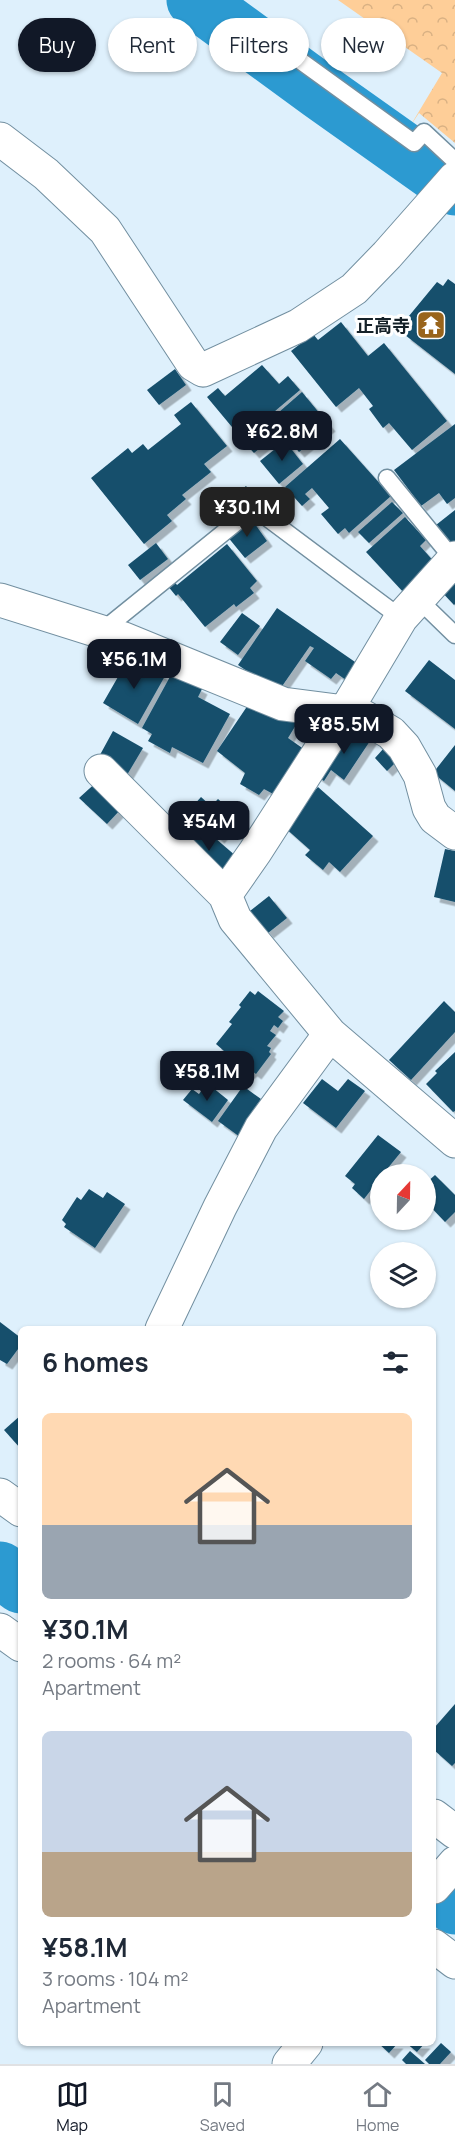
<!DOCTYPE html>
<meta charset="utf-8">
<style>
body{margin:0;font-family:Manrope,"Noto Sans JP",sans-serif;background:#f2f2f3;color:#1f2937;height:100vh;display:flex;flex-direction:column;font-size:22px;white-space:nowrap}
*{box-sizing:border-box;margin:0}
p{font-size:20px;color:#747a83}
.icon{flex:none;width:33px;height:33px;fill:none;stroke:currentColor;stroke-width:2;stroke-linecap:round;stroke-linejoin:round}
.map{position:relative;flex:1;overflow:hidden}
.panel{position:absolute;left:18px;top:1326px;width:418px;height:720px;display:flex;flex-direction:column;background:#fff;border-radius:9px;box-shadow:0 2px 4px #0004}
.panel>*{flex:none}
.top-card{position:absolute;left:18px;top:18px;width:420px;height:54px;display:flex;gap:12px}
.needle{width:39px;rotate:22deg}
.buttons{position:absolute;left:370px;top:1164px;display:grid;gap:12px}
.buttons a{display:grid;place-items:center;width:66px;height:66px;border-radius:50%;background:#fff;box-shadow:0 2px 4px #0004;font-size:30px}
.price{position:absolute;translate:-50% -51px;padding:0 14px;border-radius:12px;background:#111827;color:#fff;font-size:20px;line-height:39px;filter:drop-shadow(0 2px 3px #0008)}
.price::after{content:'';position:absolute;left:50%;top:36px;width:18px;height:14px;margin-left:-9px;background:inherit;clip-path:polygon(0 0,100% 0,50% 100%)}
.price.active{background:#222;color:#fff}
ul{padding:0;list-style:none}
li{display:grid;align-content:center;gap:12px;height:318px;padding:0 24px}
li span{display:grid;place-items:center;height:186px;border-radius:9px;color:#555}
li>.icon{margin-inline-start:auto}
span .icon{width:108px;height:108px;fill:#fffc;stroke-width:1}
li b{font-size:26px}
h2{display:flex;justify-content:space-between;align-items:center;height:72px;padding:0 24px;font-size:26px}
.tag{padding:0 21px;border-radius:27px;background:#fff;box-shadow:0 2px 4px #0004;font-size:21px;line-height:54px}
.tag.active{background:#111827;color:#fff}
.tab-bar{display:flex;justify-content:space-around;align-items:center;height:84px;border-top:2px solid #e0e1e3;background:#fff;font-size:16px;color:#747a83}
.tab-bar a{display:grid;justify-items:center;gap:3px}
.tab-bar .active{color:#111827}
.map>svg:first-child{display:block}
.park{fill:url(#park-crowns)}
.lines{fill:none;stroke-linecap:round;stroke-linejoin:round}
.river{stroke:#2c9ad1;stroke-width:57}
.building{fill:#164f6c;filter:url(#shadow)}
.service-casing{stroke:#728fa0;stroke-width:19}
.minor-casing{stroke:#728fa0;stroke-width:35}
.service{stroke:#fff;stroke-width:16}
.minor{stroke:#fff;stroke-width:33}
.labels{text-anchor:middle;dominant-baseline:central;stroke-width:6;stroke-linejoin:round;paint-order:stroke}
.poi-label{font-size:18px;font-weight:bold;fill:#152128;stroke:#fff;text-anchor:end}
</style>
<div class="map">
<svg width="455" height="2064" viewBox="0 0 455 2064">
<defs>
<pattern id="park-crowns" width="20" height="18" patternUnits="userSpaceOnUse" patternTransform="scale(1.5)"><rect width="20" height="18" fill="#fece98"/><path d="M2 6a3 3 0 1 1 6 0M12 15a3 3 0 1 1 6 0" fill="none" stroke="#d9b183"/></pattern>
<filter id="shadow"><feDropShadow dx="5.5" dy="5.5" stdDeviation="0" flood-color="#0004"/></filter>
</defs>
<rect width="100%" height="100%" fill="#def0fc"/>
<path class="park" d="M338,0H455V143L419,113L409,128L442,73Z"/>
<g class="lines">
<path class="river" d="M195,0L321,92L455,187
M0,1570L21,1585
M434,1890L455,1906"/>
</g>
<path class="building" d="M448,279L455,284V374L405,335L411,327L404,322L437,282L443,286Z
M341,322L368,356L384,343L447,421L412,450L389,423L383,428L369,409L373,406L359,388L336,407L291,351L313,334L318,340Z
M262,365L279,384L288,376L300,390L242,439L207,397L218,388L225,396Z
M175,369L186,385L159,405L147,390Z
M302,392L330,426L299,452L271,419Z
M191,402L227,446L204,464L211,472L182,495L186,499L167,515L172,521L144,544L91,478L128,448L132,453L143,444L148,450L181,424L174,415Z
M455,424V498L447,504L439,493L421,506L394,470Z
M253,432L265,444L254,453L243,441Z
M340,439L391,496L349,533L345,528L338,534L321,514L329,508L312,488L305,494L310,499L302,506L285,487Z
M285,441L303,464L279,484L260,461Z
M246,486L256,498L237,515L226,502Z
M392,502L403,513L369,543L358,532Z
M225,503L235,515L225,524L214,512Z
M455,510V542L452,545L436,525Z
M250,517L267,541L245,558L227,536Z
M405,517L426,540L420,546L437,565L405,594L366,552Z
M156,543L168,559L140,580L128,565Z
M227,544L257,581L250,588L254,593L236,607L234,604L205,627L178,594L176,596L167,585L173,580L177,585Z
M455,577V604L454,605L440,590Z
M277,608L358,664L346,680L336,673L331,679L305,661L314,648L310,646L278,692L238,665Z
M242,613L260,626L238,655L220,642Z
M130,656L165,676L138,724L103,703Z
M429,660L455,680V729L405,691Z
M172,673L202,689L198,697L230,714L203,763L172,747L170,753L148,741L152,734L142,728Z
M248,705L299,720L288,738L308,752L275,795L264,789L259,795L240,784L245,773L217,751Z
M344,729L354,735L358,729L372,738L344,780L331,770L324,781L314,774Z
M113,731L143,748L124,780L95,764Z
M455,745V791L433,773Z
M384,748L397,761L387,771L375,758Z
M100,779L122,808L107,824L79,798Z
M318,787L373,836L340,872L329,862L323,870L305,855L310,850L283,826Z
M201,797L211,806L218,799L238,817L219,838L200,821L197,825L185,815Z
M200,825L237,857L218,878L181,847Z
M445,849L455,851V902L434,897Z
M269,896L287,918L268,933L250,911Z
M250,991L255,995L258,991L284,1011L278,1017L283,1021L278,1028L274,1025L270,1031L276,1035L267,1046L271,1048L269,1052L271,1054L256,1074L252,1071L248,1074L222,1054L224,1051L216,1044L232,1024L229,1022L241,1007L239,1005Z
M444,1001L455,1012V1032L411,1080L389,1060Z
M455,1052V1111L453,1112L426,1084L437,1073L435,1071Z
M322,1079L338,1091L348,1079L365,1091L336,1128L303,1103Z
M207,1083L228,1100L212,1122L183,1100L192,1089L199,1094Z
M243,1086L261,1099L251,1113L255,1116L240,1137L218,1121Z
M378,1135L401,1152L383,1174H381V1177L364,1199L352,1188L355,1184L345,1176Z
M435,1175L455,1195V1212L445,1222L426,1202V1183Z
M89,1189L103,1198L107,1192L125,1204L95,1248L64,1227L66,1224L62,1220L77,1197L81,1200Z
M0,1322L21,1338V1345L7,1364L0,1360Z
M21,1415V1449L4,1430Z
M455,1704V1763L452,1766L434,1750V1728Z
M378,2043H398L389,2053Z
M406,2043H425L417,2052Z
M441,2043L451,2052L440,2064H429L425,2060Z
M410,2051L425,2064H406L402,2060Z"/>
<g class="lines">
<g class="service-casing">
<path id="service" d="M302,62L414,143L424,132L455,161
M387,478L453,559
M418,599L455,635
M102,631L254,508L401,618"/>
</g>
<g class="minor-casing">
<path id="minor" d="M0,139L46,174L105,230L193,364L203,370L298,326L354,289L387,255L455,178
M455,558L401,618L345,712L255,852L225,895L235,919L330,1034L455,1141
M0,600L124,639L283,704L345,712L364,717L391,733L404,747L420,775L429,808L435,818L455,833
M101,771L225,895
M162,1329L220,1207L261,1128L330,1034
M0,1495L21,1510
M0,1630L21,1645
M434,1816L455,1832
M434,1887L455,1863
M434,1946L455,1962
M289,2064L306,2043"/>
</g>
<use href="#service" class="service"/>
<use href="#minor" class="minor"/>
</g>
<defs>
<g id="temple-square" transform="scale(1.5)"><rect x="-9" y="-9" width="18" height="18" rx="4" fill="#99641b" stroke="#fff"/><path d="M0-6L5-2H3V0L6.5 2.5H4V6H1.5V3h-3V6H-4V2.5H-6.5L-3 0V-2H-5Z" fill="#fff"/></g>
</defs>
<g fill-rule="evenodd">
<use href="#temple-square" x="431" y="325"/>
</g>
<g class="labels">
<g class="poi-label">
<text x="410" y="325">正高寺</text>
</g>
</g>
</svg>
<div class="buttons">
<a><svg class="needle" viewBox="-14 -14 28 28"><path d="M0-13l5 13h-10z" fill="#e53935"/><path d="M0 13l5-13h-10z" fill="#747a83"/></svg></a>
<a><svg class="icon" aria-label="layers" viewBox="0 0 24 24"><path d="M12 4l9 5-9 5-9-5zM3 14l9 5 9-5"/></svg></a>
</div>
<b class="price" style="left:282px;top:462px">¥62.8M</b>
<b class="price active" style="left:247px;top:538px">¥30.1M</b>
<b class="price" style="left:134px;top:690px">¥56.1M</b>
<b class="price" style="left:344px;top:755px">¥85.5M</b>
<b class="price" style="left:209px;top:852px">¥54M</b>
<b class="price" style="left:207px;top:1102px">¥58.1M</b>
<div class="top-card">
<a class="tag active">Buy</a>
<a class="tag">Rent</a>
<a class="tag">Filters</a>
<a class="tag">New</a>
</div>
<section class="panel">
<h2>6 homes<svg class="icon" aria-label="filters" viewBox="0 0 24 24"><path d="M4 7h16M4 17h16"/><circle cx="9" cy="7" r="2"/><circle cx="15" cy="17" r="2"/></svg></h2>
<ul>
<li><span style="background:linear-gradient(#ffd9b3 60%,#9aa5b1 0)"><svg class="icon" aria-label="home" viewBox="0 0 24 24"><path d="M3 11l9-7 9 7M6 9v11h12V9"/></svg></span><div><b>¥30.1M</b><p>2 rooms · 64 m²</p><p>Apartment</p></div></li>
<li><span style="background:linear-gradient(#c9d6e8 65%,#b9a48a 0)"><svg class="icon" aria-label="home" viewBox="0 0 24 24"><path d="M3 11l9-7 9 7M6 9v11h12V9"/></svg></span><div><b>¥58.1M</b><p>3 rooms · 104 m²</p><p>Apartment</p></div></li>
</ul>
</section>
</div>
<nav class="tab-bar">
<a class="active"><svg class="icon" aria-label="map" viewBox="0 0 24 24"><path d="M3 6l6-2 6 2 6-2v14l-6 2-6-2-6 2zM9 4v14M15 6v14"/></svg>Map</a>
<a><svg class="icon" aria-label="saved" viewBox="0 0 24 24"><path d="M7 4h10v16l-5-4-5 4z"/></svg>Saved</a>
<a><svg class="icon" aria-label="home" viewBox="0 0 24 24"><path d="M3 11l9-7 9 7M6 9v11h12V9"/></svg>Home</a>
</nav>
